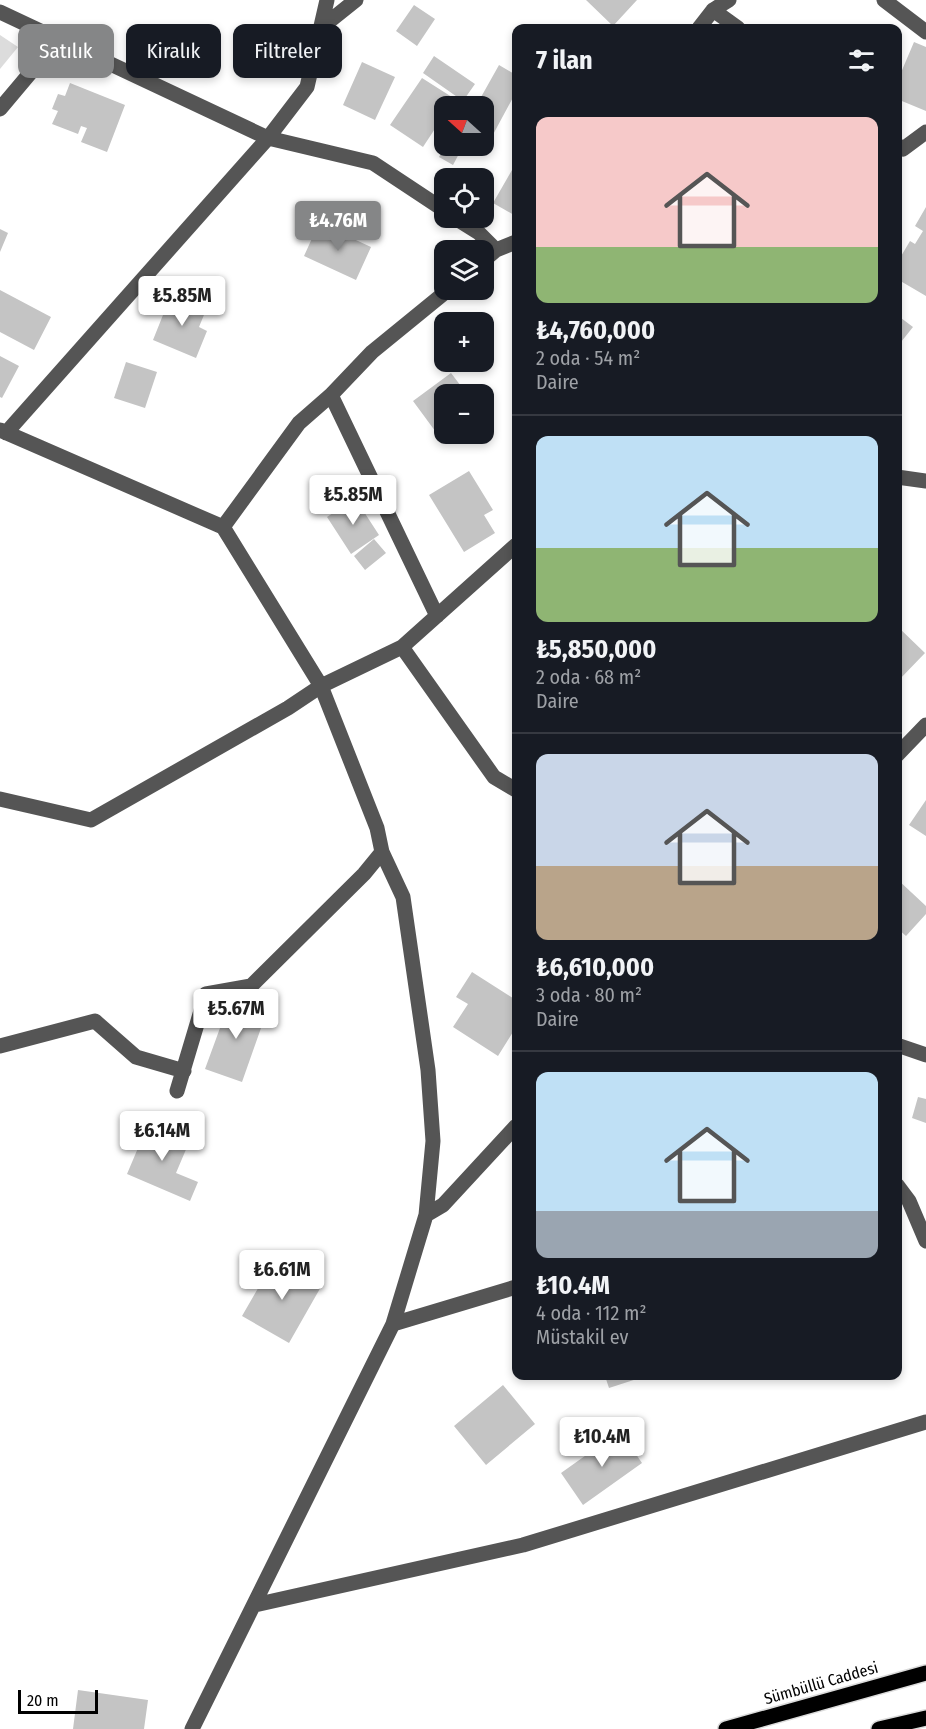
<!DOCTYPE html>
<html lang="tr">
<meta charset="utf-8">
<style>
body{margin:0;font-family:"Fira Sans Condensed",sans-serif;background:#242831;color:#f1f3f6;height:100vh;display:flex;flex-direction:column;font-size:22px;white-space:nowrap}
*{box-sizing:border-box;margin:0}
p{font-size:20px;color:#9ea1a6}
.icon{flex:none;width:33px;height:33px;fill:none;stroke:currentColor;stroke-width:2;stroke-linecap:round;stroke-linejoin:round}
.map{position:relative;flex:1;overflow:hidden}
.sheet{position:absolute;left:512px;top:24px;width:390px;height:1356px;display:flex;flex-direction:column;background:#171b24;border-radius:12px;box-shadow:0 3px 9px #0003}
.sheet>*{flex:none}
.hud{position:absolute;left:18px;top:24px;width:404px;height:54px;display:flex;gap:12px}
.needle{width:39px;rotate:291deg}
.fabs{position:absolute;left:434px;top:96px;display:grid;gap:12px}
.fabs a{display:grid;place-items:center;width:60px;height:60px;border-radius:12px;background:#171b24;box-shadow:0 3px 9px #0003;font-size:30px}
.scale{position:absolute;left:18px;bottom:15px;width:80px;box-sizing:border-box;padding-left:6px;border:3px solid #000;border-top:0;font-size:16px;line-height:21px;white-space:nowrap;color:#000;-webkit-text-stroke:4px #fff;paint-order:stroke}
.price{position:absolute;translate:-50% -51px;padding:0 14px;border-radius:6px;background:#fff;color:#222;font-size:20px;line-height:39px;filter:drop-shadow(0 2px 3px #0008)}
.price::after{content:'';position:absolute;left:50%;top:36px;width:18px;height:14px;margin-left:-9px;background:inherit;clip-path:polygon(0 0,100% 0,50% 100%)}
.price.active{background:#858687;color:#fff}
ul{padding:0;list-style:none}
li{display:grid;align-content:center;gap:12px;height:318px;padding:0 24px}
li+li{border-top:2px solid #363941}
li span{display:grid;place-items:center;height:186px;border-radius:12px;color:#555}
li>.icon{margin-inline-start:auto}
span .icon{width:108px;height:108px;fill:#fffc;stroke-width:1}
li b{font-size:26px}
h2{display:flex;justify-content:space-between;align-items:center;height:72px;padding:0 24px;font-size:26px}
.tag{padding:0 21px;border-radius:12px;background:#171b24;box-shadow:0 3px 9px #0003;font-size:21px;line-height:54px}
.tag.active{background:#858687;color:#fff}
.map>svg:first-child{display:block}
.green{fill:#dcdcdc}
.building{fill:#c4c4c4}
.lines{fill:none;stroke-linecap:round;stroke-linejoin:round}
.major-casing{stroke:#dbdbdb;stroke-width:18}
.minor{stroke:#555;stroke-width:15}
.major{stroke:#000;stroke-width:15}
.labels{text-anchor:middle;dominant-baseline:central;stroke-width:4.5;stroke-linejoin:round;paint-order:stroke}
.street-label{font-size:16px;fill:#000;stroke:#fff}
</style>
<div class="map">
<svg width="926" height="1729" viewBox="0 0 926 1729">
<rect width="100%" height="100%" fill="#fff"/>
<path class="green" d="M0,35L18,47L0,69Z"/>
<path class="building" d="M586,0H637L613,26Z
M414,5L435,19L417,46L396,31Z
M914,42L926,47V111L897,99V82Z
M434,56L475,84L463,101L423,73Z
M362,62L395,77L375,120L343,105Z
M499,65L516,75V92L482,155L463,146H483V106H476Z
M422,78L455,99L450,106H444V115L423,147L390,125Z
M70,83L125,105L107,152L81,142L87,128L81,126L78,134L52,124L58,111L52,109L58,94L65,96Z
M445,146H454L461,150L453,165L439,157Z
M516,163V212L514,215L493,203Z
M926,207V296L897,279V263L910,241L915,244L923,231L915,226Z
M319,223L371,247L356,280L304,256Z
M0,229L8,233L0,252Z
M0,290L51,317L34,350L0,332Z
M171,295L206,310L199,327L207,331L196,358L153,340Z
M897,315L913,327L897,347Z
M0,356L19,366L2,398L0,397Z
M126,362L157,372L145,408L114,398Z
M451,373L467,394H444V434H449L441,439L413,401Z
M469,471L493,510L484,515L495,533L464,552L429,495Z
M355,498L379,535L351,554L327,517Z
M374,539L386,553L365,570L354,556Z
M897,626L925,653L897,682Z
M926,800V836L909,825Z
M897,879L926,906V914L906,936L897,928Z
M472,972L516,1000V1027L498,1056L453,1027L468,1004L456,997Z
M231,998L267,1011L242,1082L205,1069Z
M918,1097L926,1099V1123L912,1118Z
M149,1122L190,1140L176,1173L198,1182L190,1201L127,1174Z
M275,1259L322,1285L289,1343L242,1316Z
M605,1376H646L609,1388Z
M503,1385L535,1424L486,1465L454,1426Z
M620,1431L642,1463L583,1505L561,1473Z
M78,1690L148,1700L144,1729H73Z"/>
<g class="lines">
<g class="major-casing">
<path id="major" d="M726,1729L926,1673
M879,1729L926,1718"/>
</g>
<path class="minor" d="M884,0L926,32
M713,10L738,28
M0,12L268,138L373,163L444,210
M321,28L356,0
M699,28L713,10L729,0
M0,109L58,40
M897,145L903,149L926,132
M455,218L479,233L496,250
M483,261L496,250L516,242
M331,395L437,616
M0,430L223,527L321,686L377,828L382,852L403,897L428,1070L433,1141L426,1215L393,1324L192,1729
M6,433L268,138L307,87L327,0
M897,477L926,481
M223,527L299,423L331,395L372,352L448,290
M402,647L494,777L516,790
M897,755L926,725
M0,799L91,820L288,708L321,686L402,647L516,545
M897,1045L926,1055
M0,1046L95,1021L136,1057L184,1071
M177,1091L206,994L251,986L364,874L382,852
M897,1185L909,1201L926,1241
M426,1215L443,1205L516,1126
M393,1324L516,1287
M255,1605L523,1545L926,1422"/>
<use href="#major" class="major"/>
</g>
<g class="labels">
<g class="street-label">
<text transform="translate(821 1683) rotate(-16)">Sümbüllü Caddesi</text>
</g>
</g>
</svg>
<div class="fabs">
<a><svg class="needle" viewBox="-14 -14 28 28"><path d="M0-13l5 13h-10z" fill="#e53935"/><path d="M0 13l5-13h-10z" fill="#9ea1a6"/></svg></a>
<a><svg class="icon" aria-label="locate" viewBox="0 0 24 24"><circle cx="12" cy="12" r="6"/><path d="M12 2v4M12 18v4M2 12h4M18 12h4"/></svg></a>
<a><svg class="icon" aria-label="layers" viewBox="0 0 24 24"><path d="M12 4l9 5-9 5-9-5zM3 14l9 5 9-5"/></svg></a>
<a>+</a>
<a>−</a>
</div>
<div class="scale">20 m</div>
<b class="price active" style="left:338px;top:252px">₺4.76M</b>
<b class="price" style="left:182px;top:327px">₺5.85M</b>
<b class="price" style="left:353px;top:526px">₺5.85M</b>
<b class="price" style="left:236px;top:1040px">₺5.67M</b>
<b class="price" style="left:162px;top:1162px">₺6.14M</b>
<b class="price" style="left:282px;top:1301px">₺6.61M</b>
<b class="price" style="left:602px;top:1468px">₺10.4M</b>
<div class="hud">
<a class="tag active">Satılık</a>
<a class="tag">Kiralık</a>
<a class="tag">Filtreler</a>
</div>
<section class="sheet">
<h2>7 ilan<svg class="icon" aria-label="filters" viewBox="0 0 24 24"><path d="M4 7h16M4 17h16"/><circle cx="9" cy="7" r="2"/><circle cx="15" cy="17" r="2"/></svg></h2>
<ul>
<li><span style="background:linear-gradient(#f6c9c9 70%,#8fb573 0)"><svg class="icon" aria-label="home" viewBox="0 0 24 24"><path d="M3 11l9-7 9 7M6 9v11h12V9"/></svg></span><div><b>₺4,760,000</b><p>2 oda · 54 m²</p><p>Daire</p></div></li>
<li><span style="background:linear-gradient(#bfe0f5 60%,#8fb573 0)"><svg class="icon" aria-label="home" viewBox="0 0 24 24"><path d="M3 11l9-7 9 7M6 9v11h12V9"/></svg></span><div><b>₺5,850,000</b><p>2 oda · 68 m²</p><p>Daire</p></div></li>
<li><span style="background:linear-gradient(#c9d6e8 60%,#b9a48a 0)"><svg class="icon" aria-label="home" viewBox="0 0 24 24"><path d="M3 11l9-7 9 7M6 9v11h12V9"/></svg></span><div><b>₺6,610,000</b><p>3 oda · 80 m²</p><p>Daire</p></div></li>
<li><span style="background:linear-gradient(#bfe0f5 75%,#9aa5b1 0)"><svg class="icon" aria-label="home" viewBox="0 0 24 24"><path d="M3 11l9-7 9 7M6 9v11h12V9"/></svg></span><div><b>₺10.4M</b><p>4 oda · 112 m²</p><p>Müstakil ev</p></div></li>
</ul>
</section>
</div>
